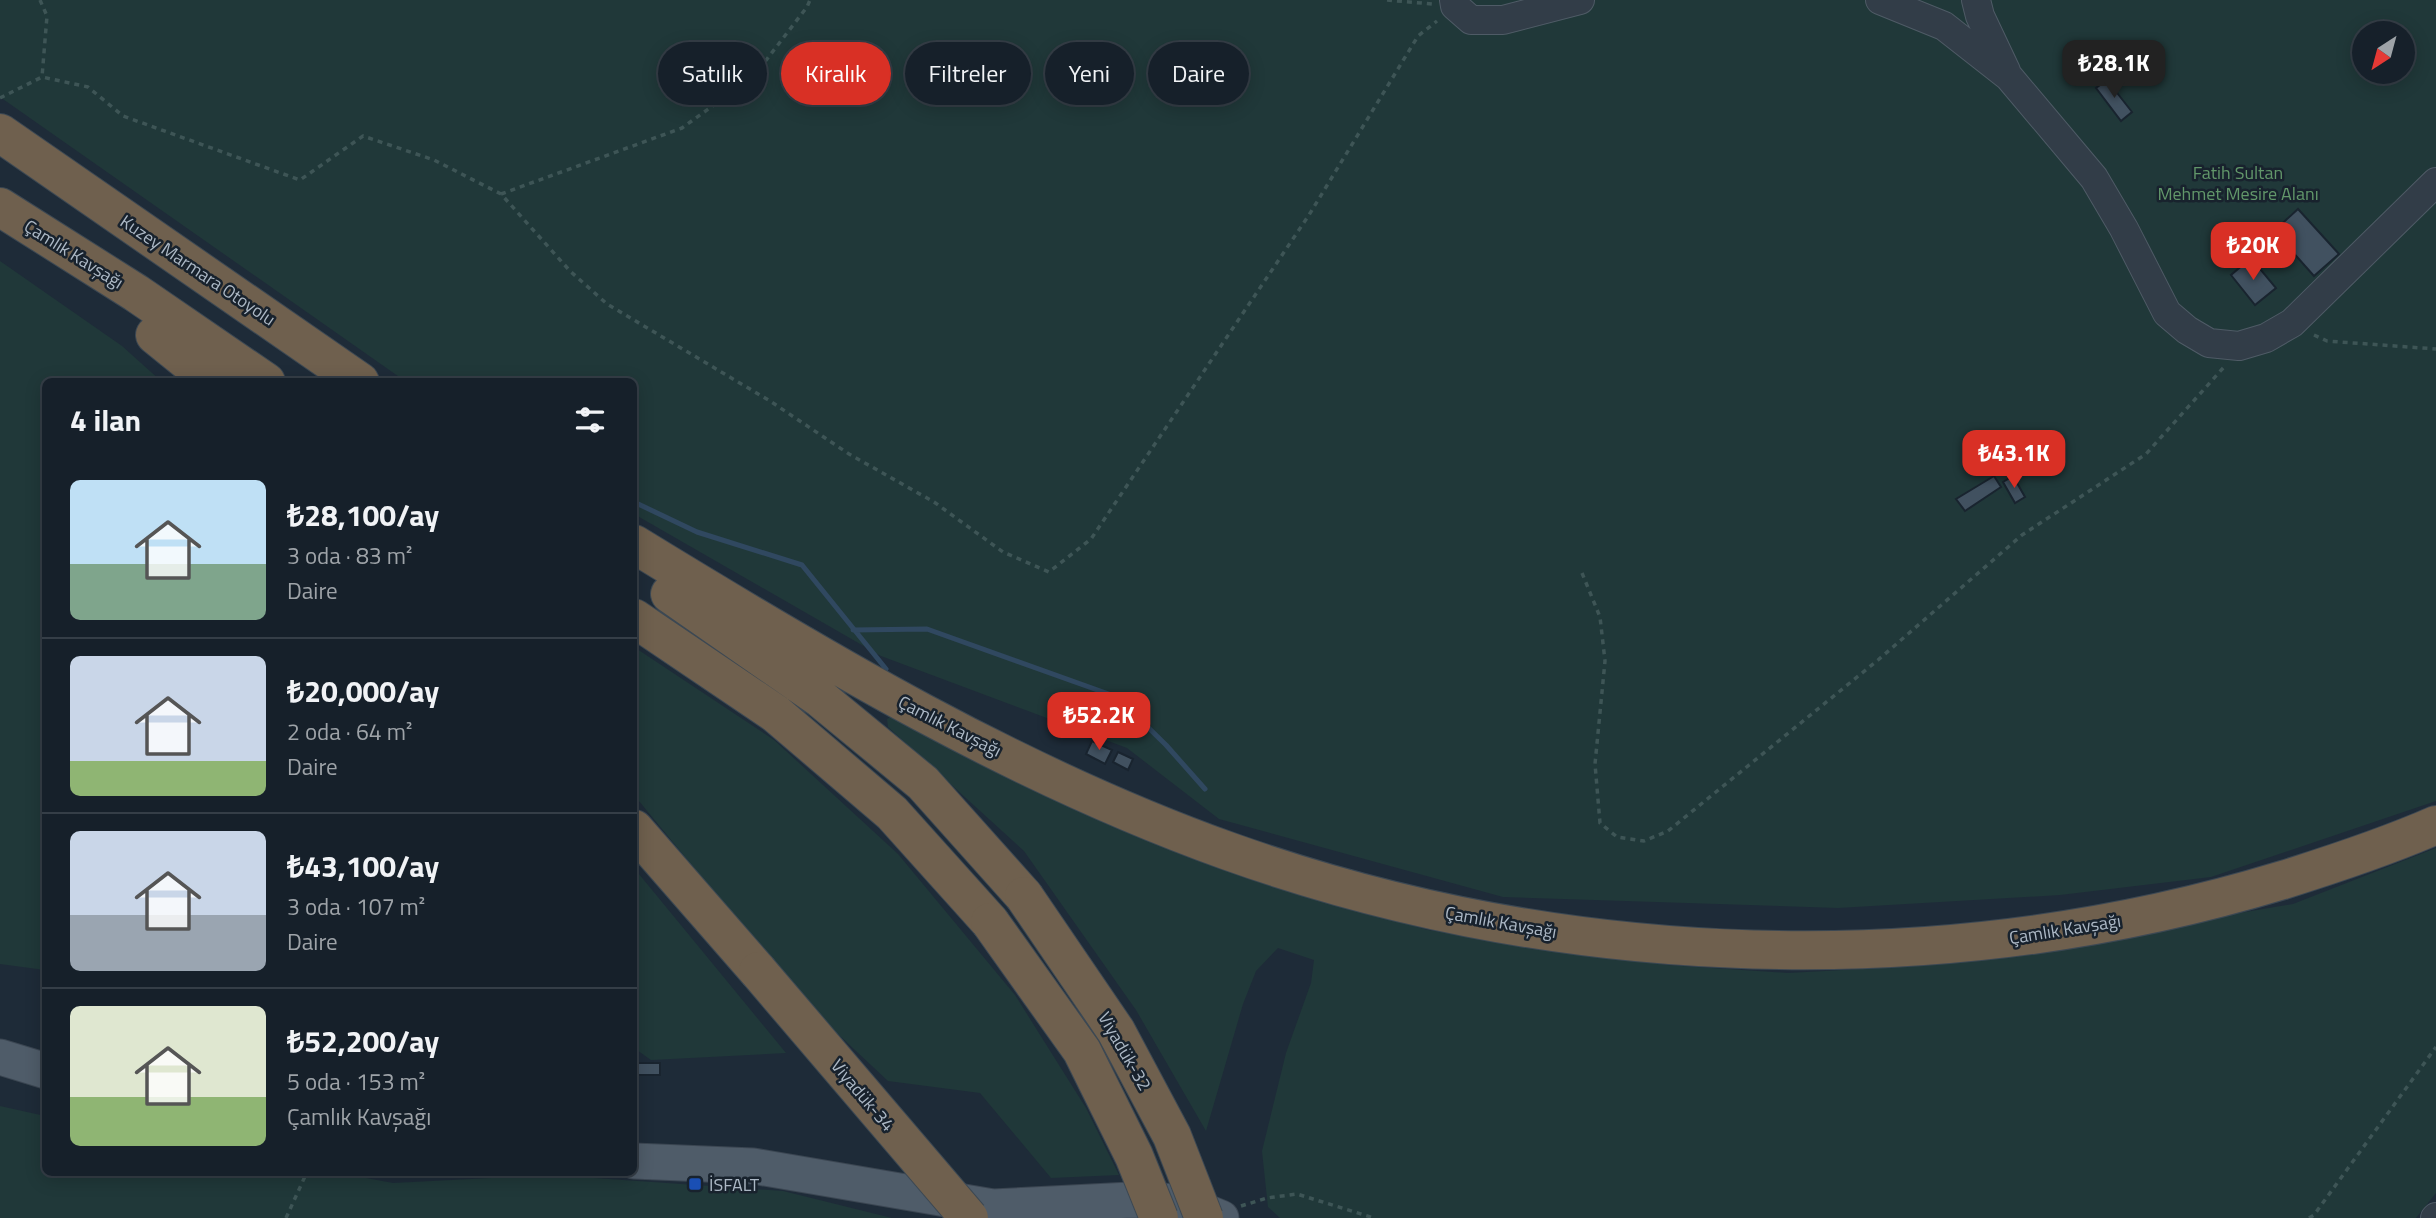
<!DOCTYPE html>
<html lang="tr">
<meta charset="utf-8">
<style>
body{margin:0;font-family:"Titillium Web",sans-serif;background:#232d36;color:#f1f3f6;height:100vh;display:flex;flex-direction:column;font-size:26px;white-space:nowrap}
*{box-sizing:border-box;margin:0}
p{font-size:23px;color:#9ea3a8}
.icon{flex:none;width:38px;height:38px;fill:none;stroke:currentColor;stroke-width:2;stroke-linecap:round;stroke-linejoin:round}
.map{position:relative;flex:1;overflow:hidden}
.drawer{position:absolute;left:42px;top:378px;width:595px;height:798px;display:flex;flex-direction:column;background:#16202a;border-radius:10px;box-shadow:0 4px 18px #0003,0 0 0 2px #353e47}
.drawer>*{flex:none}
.banner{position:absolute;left:658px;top:42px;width:665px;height:63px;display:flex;gap:14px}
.needle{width:46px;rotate:216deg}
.controls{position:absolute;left:2352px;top:21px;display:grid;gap:14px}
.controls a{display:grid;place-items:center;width:63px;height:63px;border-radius:50%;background:#16202a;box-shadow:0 4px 18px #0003,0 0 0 2px #353e47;font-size:35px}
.price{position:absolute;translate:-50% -60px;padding:0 16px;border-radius:14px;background:#d93025;color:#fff;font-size:23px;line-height:46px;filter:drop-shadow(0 2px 4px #0008)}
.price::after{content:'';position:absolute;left:50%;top:42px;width:21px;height:16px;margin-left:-10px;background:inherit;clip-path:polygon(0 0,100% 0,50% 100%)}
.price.active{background:#222;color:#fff}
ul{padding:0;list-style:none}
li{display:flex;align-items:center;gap:21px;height:175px;padding:0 28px}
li+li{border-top:2px solid #353e47}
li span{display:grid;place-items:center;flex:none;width:196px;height:140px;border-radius:10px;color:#555}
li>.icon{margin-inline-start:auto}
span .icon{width:84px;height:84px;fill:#fffc;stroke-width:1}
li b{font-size:30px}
h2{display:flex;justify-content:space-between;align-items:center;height:84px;padding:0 28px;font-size:30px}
.tag{padding:0 24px;border-radius:32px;background:#16202a;box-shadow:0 4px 18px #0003,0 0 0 2px #353e47;font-size:24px;line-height:63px}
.tag.active{background:#d93025;color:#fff}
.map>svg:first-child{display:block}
.green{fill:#203839;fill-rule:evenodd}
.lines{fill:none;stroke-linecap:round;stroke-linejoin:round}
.stream{stroke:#304860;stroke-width:5}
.building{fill:#415160;stroke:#19242f;stroke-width:2}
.minor-casing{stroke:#4f5b66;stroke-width:30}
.major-casing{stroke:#3b4652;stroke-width:37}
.highway-casing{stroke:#3c4853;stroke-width:40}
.path{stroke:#3e5556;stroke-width:3.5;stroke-dasharray:5 5;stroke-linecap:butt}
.minor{stroke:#323d48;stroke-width:28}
.major{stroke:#4f5c69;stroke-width:35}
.highway{stroke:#6f604e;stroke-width:38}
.highway-bridge-casing{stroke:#3c4853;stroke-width:40;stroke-linecap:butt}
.highway-bridge{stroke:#6f604e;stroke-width:38}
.transit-dot{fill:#1a4fb4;stroke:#18222d;stroke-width:2.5}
.labels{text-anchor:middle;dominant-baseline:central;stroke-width:5;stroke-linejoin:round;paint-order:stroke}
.park-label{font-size:18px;fill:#62976a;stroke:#18222d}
.street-label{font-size:18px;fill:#acb8c5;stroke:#18222d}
.poi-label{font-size:18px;fill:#acb8c5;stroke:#18222d;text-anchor:start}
</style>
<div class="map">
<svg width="2436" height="1218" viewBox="0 0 2436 1218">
<rect width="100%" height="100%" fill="#1e2b38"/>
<path class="green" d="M0,0H2436V801L2211,877L2060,895L1838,908L1503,897L1219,819L1127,748L881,656L634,514V382L405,381L0,97ZM2364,33H2403V72H2364Z
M0,261L122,346L161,381L46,382L45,970L0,964Z
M634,647L774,740L898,854L1015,995L1086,1108L1119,1175L1051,1178L980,1093L888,1081L808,1006L634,795Z
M893,716L1283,888L1428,930L1667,965L1788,973L1934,965L2293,904L2436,848V1193L2416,1218H1280L1268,1207L1262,1151L1286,1053L1311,983L1314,960L1278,948L1256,971L1243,1004L1206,1131L1136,1010L1024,851L888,727L887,719Z
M634,868L786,1053L651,1060L634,1048Z
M0,1106L45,1116L46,1172H334L393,1183L551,1175L783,1191L892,1218H0Z"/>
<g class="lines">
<path class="stream" d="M634,502L697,532L802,565L886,669
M853,630L927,629L1117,697L1166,745L1205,789"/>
</g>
<path class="building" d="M2107,80L2132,112L2121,121L2096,88Z
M2298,209L2339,254L2314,276L2274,231Z
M2251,258L2276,288L2255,305L2231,275Z
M1994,476L2001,487L1965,511L1956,499Z
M2013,476L2025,497L2015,503L2003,482Z
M1092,741L1112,750L1105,764L1086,754Z
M1118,752L1133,759L1128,770L1113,762Z
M634,1063H660V1075H634Z"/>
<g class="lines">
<g class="minor-casing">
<path id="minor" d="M1454,0L1455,6L1471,20H1503L1580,0
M1880,0L1944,26L2009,77L2094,178L2124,229L2167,313L2187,330L2209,343L2239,346L2266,338L2292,323L2436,182
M1976,0L1980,16L2006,71
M2435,1218L2436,1217"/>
</g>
<g class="major-casing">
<path id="major" d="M0,1057L46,1071
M634,1161L753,1166L993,1207L1131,1200L1182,1202L1221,1218"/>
</g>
<g class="highway-casing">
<path id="highway" d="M0,133L360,382
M0,207L136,293L266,382
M155,335L213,382
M634,544C823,660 1018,776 1228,851C1564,971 1941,984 2283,880C2334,864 2386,847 2436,825
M670,594L821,699L923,783L1024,896
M634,618L776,714L892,813L990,922
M634,829L758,971"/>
</g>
<path class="path" d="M40,0L47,16L42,77
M1387,0L1432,4
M0,98L42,77L88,87L123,116L300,180L363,136L434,160L501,194L570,271L607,304L770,401L849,454L934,502L1003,552L1049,572L1091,539L1309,215L1418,36L1437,21
M501,194L682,128L754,76L807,7L810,0
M2314,335L2327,341L2436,349
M1582,573L1600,617L1605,661L1595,764L1600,823L1617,837L1644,841L1668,831L1878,660L2022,535L2146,454L2224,367
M1241,1206L1267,1198L1297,1194L1374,1218
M286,1218L307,1172
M2309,1218L2314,1215L2436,1047"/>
<use href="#minor" class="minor"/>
<use href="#major" class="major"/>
<use href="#highway" class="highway"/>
<g class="highway-bridge-casing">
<path id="highway-bridge" d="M1024,896L1116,1031L1172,1136L1204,1218
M990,922L1082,1051L1134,1156L1159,1218
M758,971L969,1218"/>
</g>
<use href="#highway-bridge" class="highway-bridge"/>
</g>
<rect class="transit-dot" x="688" y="1177" width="14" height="14" rx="3.5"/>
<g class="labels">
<g class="park-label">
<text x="2238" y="172">Fatih Sultan<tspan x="2238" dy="21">Mehmet Mesire Alanı</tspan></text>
</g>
<g class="street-label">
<text transform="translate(74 254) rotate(32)">Çamlık Kavşağı</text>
<text transform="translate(198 270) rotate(34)">Kuzey Marmara Otoyolu</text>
<text transform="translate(950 726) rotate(27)">Çamlık Kavşağı</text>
<text transform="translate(1501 922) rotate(10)">Çamlık Kavşağı</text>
<text transform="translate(2065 929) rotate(-9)">Çamlık Kavşağı</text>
<text transform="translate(1125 1051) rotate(60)">Viyadük-32</text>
<text transform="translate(863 1095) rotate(50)">Viyadük-34</text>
</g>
<g class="poi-label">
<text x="709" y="1184">İSFALT</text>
</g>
</g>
</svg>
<div class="controls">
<a><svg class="needle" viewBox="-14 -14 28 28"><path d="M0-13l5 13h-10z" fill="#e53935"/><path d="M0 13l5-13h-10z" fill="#9ea3a8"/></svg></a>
</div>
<b class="price active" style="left:2114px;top:100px">₺28.1K</b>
<b class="price" style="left:2253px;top:282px">₺20K</b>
<b class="price" style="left:2014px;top:490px">₺43.1K</b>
<b class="price" style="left:1099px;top:752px">₺52.2K</b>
<div class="banner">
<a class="tag">Satılık</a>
<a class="tag active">Kiralık</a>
<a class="tag">Filtreler</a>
<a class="tag">Yeni</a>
<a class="tag">Daire</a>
</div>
<section class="drawer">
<h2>4 ilan<svg class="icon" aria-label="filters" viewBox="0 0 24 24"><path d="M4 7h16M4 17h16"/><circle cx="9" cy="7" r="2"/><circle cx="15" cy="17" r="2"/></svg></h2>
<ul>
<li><span style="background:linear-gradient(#bfe0f5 60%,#7fa58c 0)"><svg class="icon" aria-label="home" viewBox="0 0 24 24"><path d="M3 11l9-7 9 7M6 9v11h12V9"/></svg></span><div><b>₺28,100/ay</b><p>3 oda · 83 m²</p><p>Daire</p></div></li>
<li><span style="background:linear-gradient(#c9d6e8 75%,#8fb573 0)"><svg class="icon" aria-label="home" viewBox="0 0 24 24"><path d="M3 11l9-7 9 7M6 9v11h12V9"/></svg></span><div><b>₺20,000/ay</b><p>2 oda · 64 m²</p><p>Daire</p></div></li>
<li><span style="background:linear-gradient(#c9d6e8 60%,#9aa5b1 0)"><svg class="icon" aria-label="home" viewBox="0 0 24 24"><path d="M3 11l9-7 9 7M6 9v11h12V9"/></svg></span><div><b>₺43,100/ay</b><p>3 oda · 107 m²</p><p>Daire</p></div></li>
<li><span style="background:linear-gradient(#dfe7d0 65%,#8fb573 0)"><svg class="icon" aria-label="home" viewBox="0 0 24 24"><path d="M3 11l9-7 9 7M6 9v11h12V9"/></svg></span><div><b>₺52,200/ay</b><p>5 oda · 153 m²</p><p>Çamlık Kavşağı</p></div></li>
</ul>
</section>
</div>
